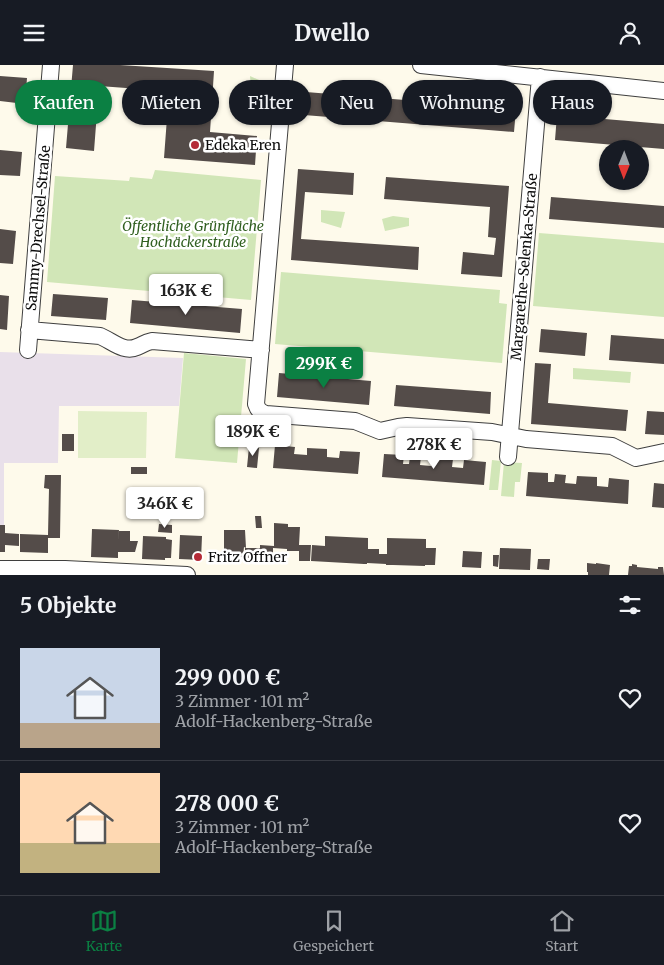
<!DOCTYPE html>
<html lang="de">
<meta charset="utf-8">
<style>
body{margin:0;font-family:Merriweather,serif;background:#242831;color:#f1f3f6;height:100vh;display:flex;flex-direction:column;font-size:19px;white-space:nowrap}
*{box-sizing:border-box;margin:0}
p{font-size:16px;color:#9ea1a6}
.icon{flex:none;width:28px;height:28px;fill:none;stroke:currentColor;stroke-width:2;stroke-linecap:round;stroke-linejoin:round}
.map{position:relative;height:510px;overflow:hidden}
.details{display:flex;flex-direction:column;background:#171b24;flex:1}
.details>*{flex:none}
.guide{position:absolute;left:15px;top:15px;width:635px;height:45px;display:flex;gap:10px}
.needle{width:32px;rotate:181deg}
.controls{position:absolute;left:599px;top:75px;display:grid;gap:10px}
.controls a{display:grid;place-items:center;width:50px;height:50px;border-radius:50%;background:#171b24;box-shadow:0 1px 4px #0004;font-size:25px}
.price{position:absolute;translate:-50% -42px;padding:0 11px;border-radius:5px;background:#fff;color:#222;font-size:16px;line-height:32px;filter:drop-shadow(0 1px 2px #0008)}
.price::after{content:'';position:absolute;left:50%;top:30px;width:15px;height:11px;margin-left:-8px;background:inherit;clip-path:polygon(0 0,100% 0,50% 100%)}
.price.selected{background:#0b8043;color:#fff}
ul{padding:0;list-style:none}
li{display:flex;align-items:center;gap:15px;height:125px;padding:0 20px}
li+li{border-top:1px solid #363941}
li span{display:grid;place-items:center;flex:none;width:140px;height:100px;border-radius:0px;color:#555}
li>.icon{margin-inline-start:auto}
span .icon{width:60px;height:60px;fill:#fffc;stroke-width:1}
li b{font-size:21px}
h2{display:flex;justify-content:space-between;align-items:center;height:60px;padding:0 20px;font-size:21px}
.chip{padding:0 18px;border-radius:22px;background:#171b24;box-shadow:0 1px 4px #0004;font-size:18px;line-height:45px}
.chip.selected{background:#0b8043;color:#fff}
header{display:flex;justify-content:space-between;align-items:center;height:65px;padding:0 20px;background:#171b24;font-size:22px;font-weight:700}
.menu{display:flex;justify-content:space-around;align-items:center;height:70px;border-top:1px solid #363941;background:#171b24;font-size:14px;color:#9ea1a6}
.menu a{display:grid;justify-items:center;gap:2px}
.menu .selected{color:#0b8043}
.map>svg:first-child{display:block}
.industrial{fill:#e9e0ea}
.green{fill:#d1e6b7}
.pitch{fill:#e2eec8}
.building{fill:#544c49}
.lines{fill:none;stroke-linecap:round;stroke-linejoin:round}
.minor-casing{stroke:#3f3f3f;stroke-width:18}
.minor{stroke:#fff;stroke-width:16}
.poi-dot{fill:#b42b37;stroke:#fff;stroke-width:2}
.labels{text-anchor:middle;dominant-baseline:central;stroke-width:5;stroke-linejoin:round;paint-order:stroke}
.poi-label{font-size:14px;fill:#0c0c0c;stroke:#fff;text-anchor:start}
.park-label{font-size:14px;font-style:italic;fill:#305f20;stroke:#fff}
.street-label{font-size:14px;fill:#0c0c0c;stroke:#fff}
</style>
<header><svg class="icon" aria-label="menu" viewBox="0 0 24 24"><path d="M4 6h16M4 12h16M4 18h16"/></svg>Dwello<svg class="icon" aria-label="person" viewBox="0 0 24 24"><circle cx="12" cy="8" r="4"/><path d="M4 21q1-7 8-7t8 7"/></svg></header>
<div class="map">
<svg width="664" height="510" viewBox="0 0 664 510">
<rect width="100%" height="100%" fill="#fefaeb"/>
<path class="industrial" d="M0,287L183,293L179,341H59L58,398H4V460H0Z"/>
<path class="green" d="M250,11L266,18L260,50L255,46V30L251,23Z
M155,105L261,115L251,235L47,217L55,111L129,116L130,112L152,114Z
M321,145L345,147L341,163L321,157Z
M393,151L409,153V161L385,166L382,154Z
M539,168L664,178V252L533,241Z
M281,207L500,225L499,238L507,239L502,298L275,279Z
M184,288L246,294L237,398L175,393Z
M573,303L631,307L630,318L573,314Z
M492,395L501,396L498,425H489Z
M504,397L522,398L520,417H515L514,432L501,431Z"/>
<path class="pitch" d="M78,346L147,347L146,393H78Z"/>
<path class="building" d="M73,0H120L214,6L210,67L257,71L255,100L164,93L169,26H167L99,21L94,86L66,83Z
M0,11L27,13L25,39L0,36Z
M306,27L516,44L514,67L304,50Z
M557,50L664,59V84L555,75Z
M0,85L22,87L20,111L0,110Z
M298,104L354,108L353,130L305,127L301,174L419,182L418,205L291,195Z
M386,112L509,121L502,212L461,209L463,187L494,190L496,173L488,172L490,142L384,134Z
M551,132L664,141V163L549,154Z
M0,164L16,166L13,199L0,198Z
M53,229L108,233L106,255L51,251Z
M0,230L9,231L7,265L0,264Z
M132,235L242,244L240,268L130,258Z
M541,264L587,268L585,291L539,287Z
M611,270L664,274V299L609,295Z
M535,298L551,299L548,338L628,345L626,366L531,359Z
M279,308L371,316L369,340L277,332Z
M396,320L491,327L490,349L394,341Z
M647,346L664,347V370L645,369Z
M62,369H74V386H62Z
M275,380L295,382L294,389L307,390V383L327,384V392L339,393L340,386L360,387L358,409L273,403Z
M249,382L259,383L257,403L247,402Z
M384,389L404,390L403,399H409L410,391L421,392L420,400L431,401V392L453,394L452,402L463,403L464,395L486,397L484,420L382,412Z
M131,402H147V409H131Z
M528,407L548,408V417H554L555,409L566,410L565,418L576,419L577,411L597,412V421L608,422L609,413L629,415L628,439L526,431Z
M45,410H61L60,473H48V488L20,487V469L48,470L49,424L44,423Z
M654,418L664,419V443L652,442Z
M255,451H261L262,463H256Z
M274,458L288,459V462H300L299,480H311L310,496H299V486H287V484L273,483V492L260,491V496H249V493H245V483H260V480L274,481Z
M159,459L172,460V468L158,467Z
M0,460H5V468L19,469V481L5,480V487H0Z
M92,464L119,465L118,477L119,466H130V476H138L135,487H118V493L91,492Z
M224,465H245L246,483L244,482L243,492H227L225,494L220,489L224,486Z
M180,470L202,471L201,495L179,494Z
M143,471L166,472V474L172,475L171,493H165V495L142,494Z
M325,471L368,473V484H379V489H387V473L426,474V483H436L435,500H425V501L393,500H386V499L367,498V499H364L311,496L312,480L325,481Z
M500,483L531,484L530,505L499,504Z
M463,486L482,487L481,503L462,502Z
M493,490H499L498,502L493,501Z
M538,494H550L549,505L537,504Z
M587,498L596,499V498L610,500L609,510H588V507H587Z
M632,499L637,500V502L658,504V502H663L664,510H628L629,501H632Z"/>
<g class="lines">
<g class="minor-casing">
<path id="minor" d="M285,0L256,339C258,345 260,347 266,349L355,356L380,366L398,362L407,361L492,367L526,374L612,381L636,393L664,387
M421,0L664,26
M29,265L100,271C112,276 124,288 137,282C145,279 143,278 152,276L261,285
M28,285L51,0
M508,392L540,12
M0,504H65L187,510"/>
</g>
<use href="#minor" class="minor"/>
</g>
<g class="poi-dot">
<circle cx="195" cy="80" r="5"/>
<circle cx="198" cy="492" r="5"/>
</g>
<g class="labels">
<g class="poi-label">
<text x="205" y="80">Edeka Eren</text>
<text x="208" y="492">Fritz Offner</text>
</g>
<g class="park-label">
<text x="193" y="161">Öffentliche Grünfläche<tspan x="193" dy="16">Hochäckerstraße</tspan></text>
</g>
<g class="street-label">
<text transform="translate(38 163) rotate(-85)">Sammy-Drechsel-Straße</text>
<text transform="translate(524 202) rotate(-85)">Margarethe-Selenka-Straße</text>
</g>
</g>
</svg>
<div class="controls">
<a><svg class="needle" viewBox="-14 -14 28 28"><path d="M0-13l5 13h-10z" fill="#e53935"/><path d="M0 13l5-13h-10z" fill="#9ea1a6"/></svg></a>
</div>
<b class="price" style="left:186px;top:251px">163K €</b>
<b class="price selected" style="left:324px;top:324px">299K €</b>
<b class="price" style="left:253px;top:392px">189K €</b>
<b class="price" style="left:434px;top:405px">278K €</b>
<b class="price" style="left:165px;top:464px">346K €</b>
<div class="guide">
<a class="chip selected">Kaufen</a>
<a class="chip">Mieten</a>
<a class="chip">Filter</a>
<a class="chip">Neu</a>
<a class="chip">Wohnung</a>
<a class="chip">Haus</a>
</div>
</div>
<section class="details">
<h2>5 Objekte<svg class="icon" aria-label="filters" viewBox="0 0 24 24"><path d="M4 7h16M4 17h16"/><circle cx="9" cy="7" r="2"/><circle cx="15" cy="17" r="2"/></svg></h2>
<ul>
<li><span style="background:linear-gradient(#c9d6e8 75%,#b9a48a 0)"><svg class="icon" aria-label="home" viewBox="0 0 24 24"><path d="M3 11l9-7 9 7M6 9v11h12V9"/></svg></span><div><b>299 000 €</b><p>3 Zimmer · 101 m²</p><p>Adolf-Hackenberg-Straße</p></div><svg class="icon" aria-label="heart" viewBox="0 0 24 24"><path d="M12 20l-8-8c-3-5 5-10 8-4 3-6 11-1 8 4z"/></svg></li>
<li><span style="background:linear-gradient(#ffd9b3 70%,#c2b280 0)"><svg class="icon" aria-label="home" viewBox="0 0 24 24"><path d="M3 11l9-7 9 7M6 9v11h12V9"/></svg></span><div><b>278 000 €</b><p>3 Zimmer · 101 m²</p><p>Adolf-Hackenberg-Straße</p></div><svg class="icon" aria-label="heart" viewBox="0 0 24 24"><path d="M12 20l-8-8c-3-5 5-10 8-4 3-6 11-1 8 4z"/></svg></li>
</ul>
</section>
<nav class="menu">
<a class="selected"><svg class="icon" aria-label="map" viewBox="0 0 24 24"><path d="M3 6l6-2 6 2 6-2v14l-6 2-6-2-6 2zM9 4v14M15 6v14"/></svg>Karte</a>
<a><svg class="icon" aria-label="saved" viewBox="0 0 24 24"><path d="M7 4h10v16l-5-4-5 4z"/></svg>Gespeichert</a>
<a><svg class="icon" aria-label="home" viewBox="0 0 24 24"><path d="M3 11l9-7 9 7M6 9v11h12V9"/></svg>Start</a>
</nav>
